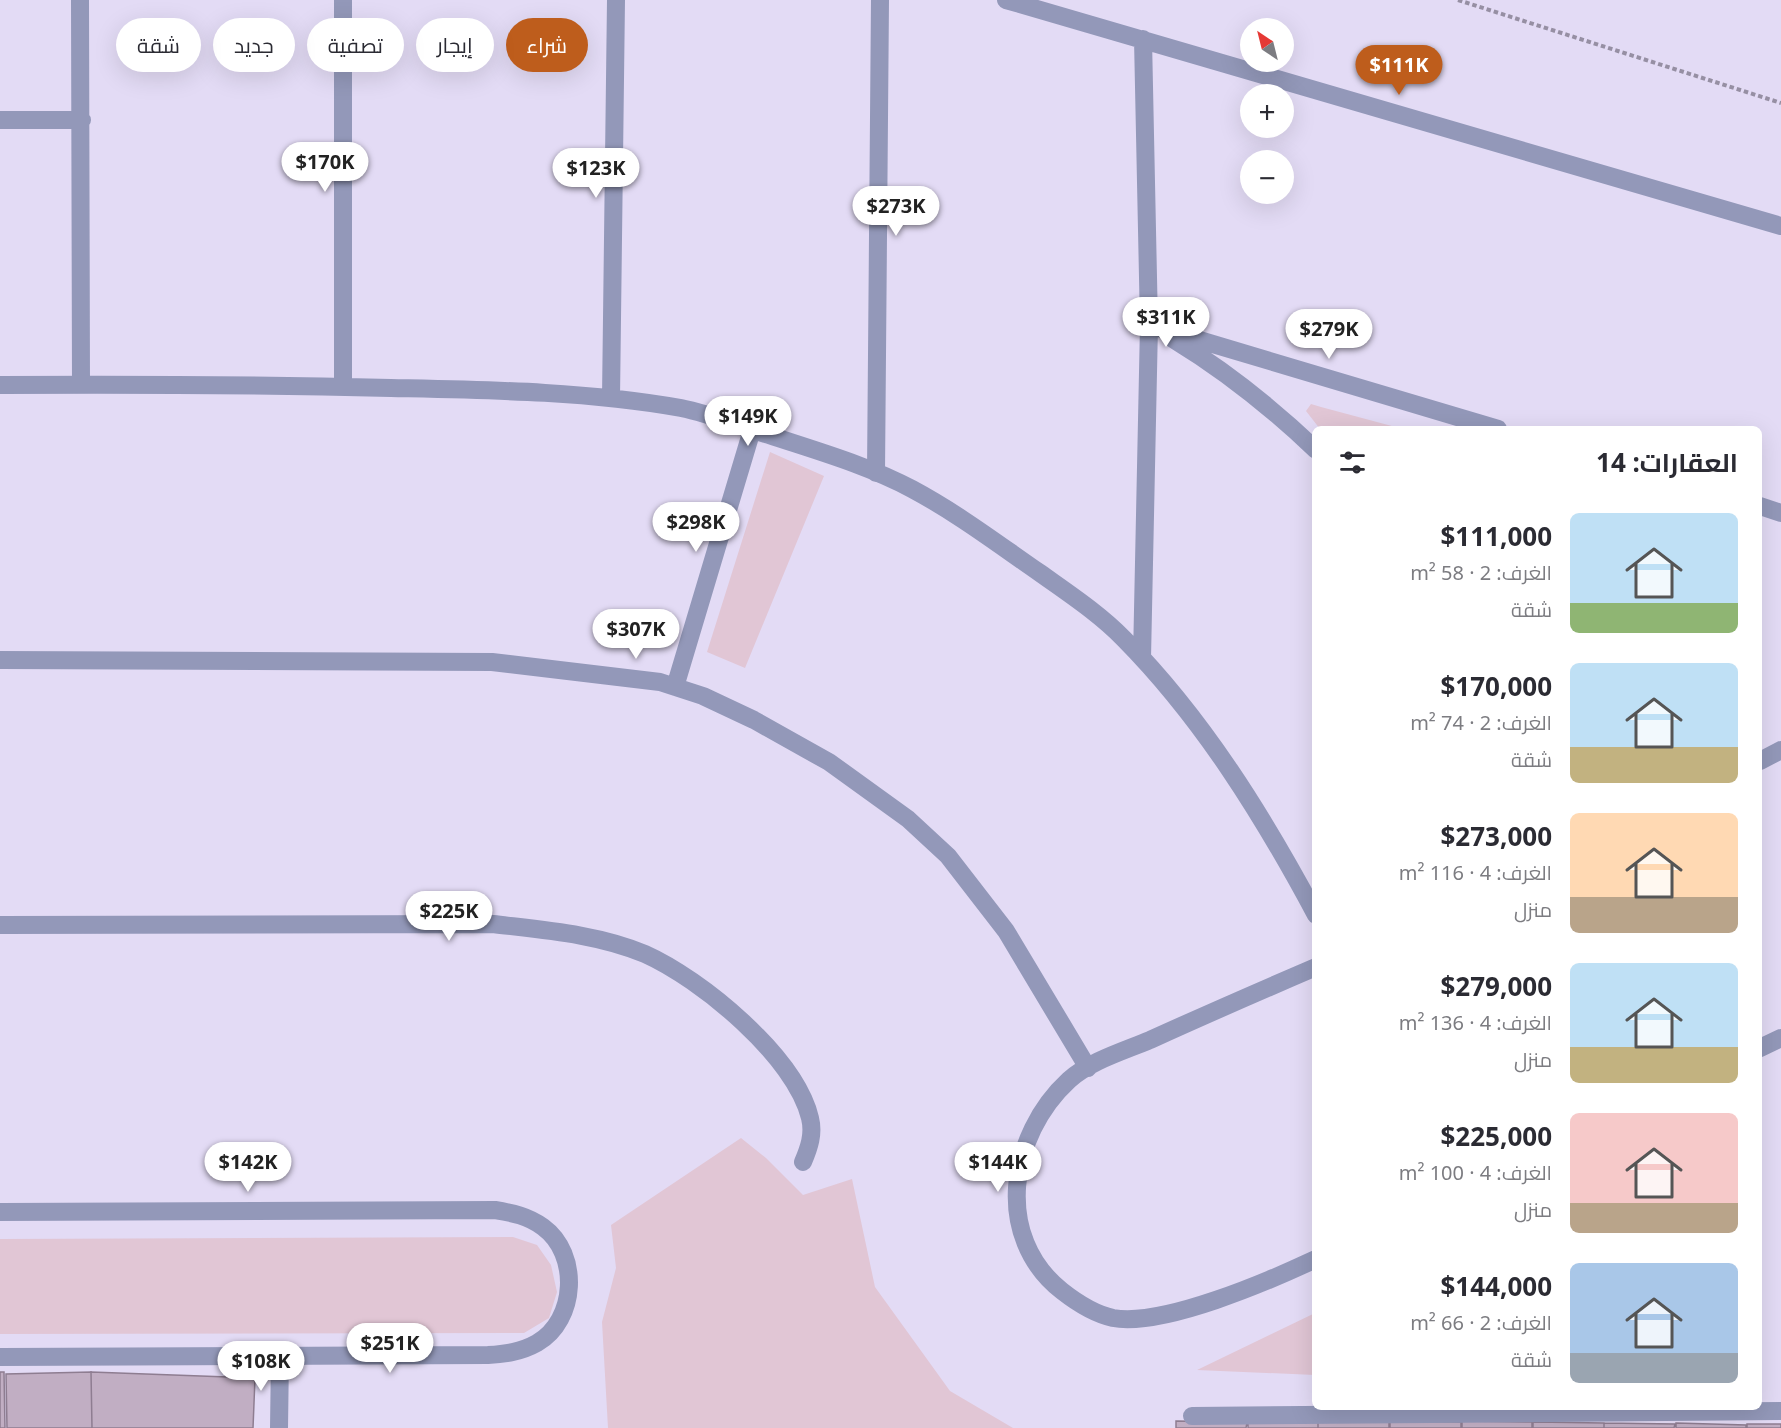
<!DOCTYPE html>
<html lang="ar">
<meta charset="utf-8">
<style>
body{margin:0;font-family:"Noto Sans",Cairo,sans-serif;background:#f7f7f7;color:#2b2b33;direction:rtl;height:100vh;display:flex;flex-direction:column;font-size:22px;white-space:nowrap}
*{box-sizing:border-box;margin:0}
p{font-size:20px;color:#7c7c81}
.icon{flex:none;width:33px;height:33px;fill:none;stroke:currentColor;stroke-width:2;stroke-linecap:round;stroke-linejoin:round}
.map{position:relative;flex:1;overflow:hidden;direction:ltr}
.panel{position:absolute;left:1312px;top:426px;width:450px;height:984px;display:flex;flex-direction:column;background:#fff;border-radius:9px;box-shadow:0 6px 24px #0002;direction:rtl}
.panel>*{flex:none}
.top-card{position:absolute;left:18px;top:18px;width:570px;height:54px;direction:rtl;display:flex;gap:12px}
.needle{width:39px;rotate:325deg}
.buttons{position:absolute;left:1240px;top:18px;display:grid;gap:12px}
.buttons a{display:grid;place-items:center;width:54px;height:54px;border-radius:50%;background:#fff;box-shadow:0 6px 24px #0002;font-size:30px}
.price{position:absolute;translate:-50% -51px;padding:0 14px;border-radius:21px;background:#fff;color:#222;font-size:20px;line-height:39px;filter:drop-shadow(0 2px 3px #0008)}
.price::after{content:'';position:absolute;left:50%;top:36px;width:18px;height:14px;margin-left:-9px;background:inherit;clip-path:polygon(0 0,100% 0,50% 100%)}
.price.active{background:#be5d1c;color:#fff}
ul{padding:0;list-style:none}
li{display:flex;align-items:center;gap:18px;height:150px;padding:0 24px}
li span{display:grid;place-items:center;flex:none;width:168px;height:120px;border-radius:9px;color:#555}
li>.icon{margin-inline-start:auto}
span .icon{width:72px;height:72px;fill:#fffc;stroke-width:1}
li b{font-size:26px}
h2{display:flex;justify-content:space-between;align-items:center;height:72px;padding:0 24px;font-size:26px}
.tag{padding:0 21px;border-radius:27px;background:#fff;box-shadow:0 6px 24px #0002;font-size:21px;line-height:54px}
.tag.active{background:#be5d1c;color:#fff}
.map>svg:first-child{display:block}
.green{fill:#e1c6d5}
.building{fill:#c1aec3;stroke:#8e7d91;stroke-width:1.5}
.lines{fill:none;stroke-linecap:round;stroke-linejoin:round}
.path{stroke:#968fa3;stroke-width:4;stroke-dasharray:4.5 3;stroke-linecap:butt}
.minor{stroke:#9398b9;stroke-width:18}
</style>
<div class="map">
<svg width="1781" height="1428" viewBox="0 0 1781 1428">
<rect width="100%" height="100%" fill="#e3dbf5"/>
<path class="green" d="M1311,404L1321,407L1403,429H1320L1306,411Z
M770,452L824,476L745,668L707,652Z
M741,1138L766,1158L803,1195L852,1179L875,1287L950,1391L1013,1428H608L602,1322L616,1268L611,1225Z
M513,1237L537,1245L551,1265L557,1292L549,1318L524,1333L0,1334V1239Z
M1315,1313V1375L1197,1370Z"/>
<path class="building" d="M0,1372H4L5,1428H0Z
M91,1372L92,1428H7L6,1374Z
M91,1372L255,1378L253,1428H92Z
M1318,1420L1389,1421V1428H1318Z
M1176,1421L1247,1422L1246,1428H1176Z
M1390,1421L1461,1422V1428H1390Z
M1462,1421L1532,1422V1428H1462Z
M1248,1422H1318V1428H1248Z
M1533,1422L1604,1423V1428H1533Z
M1604,1423L1675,1424L1674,1428H1604Z
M1676,1423L1746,1425V1428H1676Z
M1747,1424H1781V1428H1747Z"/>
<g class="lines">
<path class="path" d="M1458,0L1781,103"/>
<path class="minor" d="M80,0L81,384
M1006,0L1781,226
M0,120H82
M1149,325L1498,429
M1173,339C1224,370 1272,408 1316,450
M0,385C130,384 260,385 391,388C487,390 585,391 681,408C711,414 739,426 769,435C817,451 867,465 912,489C957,513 998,544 1040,573C1068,593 1100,614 1124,639C1203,719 1263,816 1316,915
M343,387V0
M611,398L616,0
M876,473L880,0
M1760,506L1781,513
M1142,658L1149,325L1143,39
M0,660L492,662L660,682L703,696L754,720L829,762L908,819L948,856L1006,931L1088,1068
M675,687L752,430
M1760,761L1781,750
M0,925L493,924C543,930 598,934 645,954C701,979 795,1056 810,1118C814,1134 809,1148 803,1162
M1316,967C1260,991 1205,1015 1150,1040C1124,1051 1090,1061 1069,1080C1009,1135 993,1237 1062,1291C1076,1302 1095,1314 1113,1318C1163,1327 1269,1281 1316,1259
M1760,1048L1781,1038
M0,1212L495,1210C513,1213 528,1216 543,1227C580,1254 577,1320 537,1343C521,1352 505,1354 488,1355L0,1357
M1192,1416L1781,1411
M279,1428L280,1356"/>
</g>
</svg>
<div class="buttons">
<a><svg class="needle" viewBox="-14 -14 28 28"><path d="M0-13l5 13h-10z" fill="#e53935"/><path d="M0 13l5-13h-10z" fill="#7c7c81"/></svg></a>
<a>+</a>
<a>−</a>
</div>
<b class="price active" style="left:1399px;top:96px">$111K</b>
<b class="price" style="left:325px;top:193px">$170K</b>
<b class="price" style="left:596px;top:199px">$123K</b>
<b class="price" style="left:896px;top:237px">$273K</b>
<b class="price" style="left:1166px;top:348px">$311K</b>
<b class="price" style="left:1329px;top:360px">$279K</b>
<b class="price" style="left:748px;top:447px">$149K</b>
<b class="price" style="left:696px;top:553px">$298K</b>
<b class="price" style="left:636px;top:660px">$307K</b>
<b class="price" style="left:449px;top:942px">$225K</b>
<b class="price" style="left:248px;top:1193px">$142K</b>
<b class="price" style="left:998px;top:1193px">$144K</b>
<b class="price" style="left:390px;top:1374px">$251K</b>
<b class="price" style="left:261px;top:1392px">$108K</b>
<div class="top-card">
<a class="tag active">شراء</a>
<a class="tag">إيجار</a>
<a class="tag">تصفية</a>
<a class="tag">جديد</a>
<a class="tag">شقة</a>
</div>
<section class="panel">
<h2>العقارات: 14<svg class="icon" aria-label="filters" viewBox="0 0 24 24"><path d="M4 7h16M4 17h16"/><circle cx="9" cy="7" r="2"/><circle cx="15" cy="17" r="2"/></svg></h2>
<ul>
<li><span style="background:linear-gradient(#bfe0f5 75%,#8fb573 0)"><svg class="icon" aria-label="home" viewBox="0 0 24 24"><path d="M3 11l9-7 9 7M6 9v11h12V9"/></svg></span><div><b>$111,000</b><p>الغرف: 2 · 58 m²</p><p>شقة</p></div></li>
<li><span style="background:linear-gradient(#bfe0f5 70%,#c2b280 0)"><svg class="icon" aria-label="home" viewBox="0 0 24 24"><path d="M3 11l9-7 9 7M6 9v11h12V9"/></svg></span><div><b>$170,000</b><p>الغرف: 2 · 74 m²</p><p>شقة</p></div></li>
<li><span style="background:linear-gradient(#ffd9b3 70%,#b9a48a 0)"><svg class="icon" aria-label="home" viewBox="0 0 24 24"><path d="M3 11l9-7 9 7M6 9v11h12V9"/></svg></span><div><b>$273,000</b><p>الغرف: 4 · 116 m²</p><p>منزل</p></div></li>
<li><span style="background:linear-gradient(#bfe0f5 70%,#c2b280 0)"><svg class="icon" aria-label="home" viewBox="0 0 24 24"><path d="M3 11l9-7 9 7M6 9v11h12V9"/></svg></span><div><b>$279,000</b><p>الغرف: 4 · 136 m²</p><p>منزل</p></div></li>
<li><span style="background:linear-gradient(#f6c9c9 75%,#b9a48a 0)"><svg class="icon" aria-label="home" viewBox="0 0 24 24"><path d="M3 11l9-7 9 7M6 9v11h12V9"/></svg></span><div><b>$225,000</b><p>الغرف: 4 · 100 m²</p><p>منزل</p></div></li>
<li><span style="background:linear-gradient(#a9c7e8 75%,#9aa5b1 0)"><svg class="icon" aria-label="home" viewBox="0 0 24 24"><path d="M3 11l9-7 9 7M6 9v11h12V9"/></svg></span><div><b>$144,000</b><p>الغرف: 2 · 66 m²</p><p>شقة</p></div></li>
</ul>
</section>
</div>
